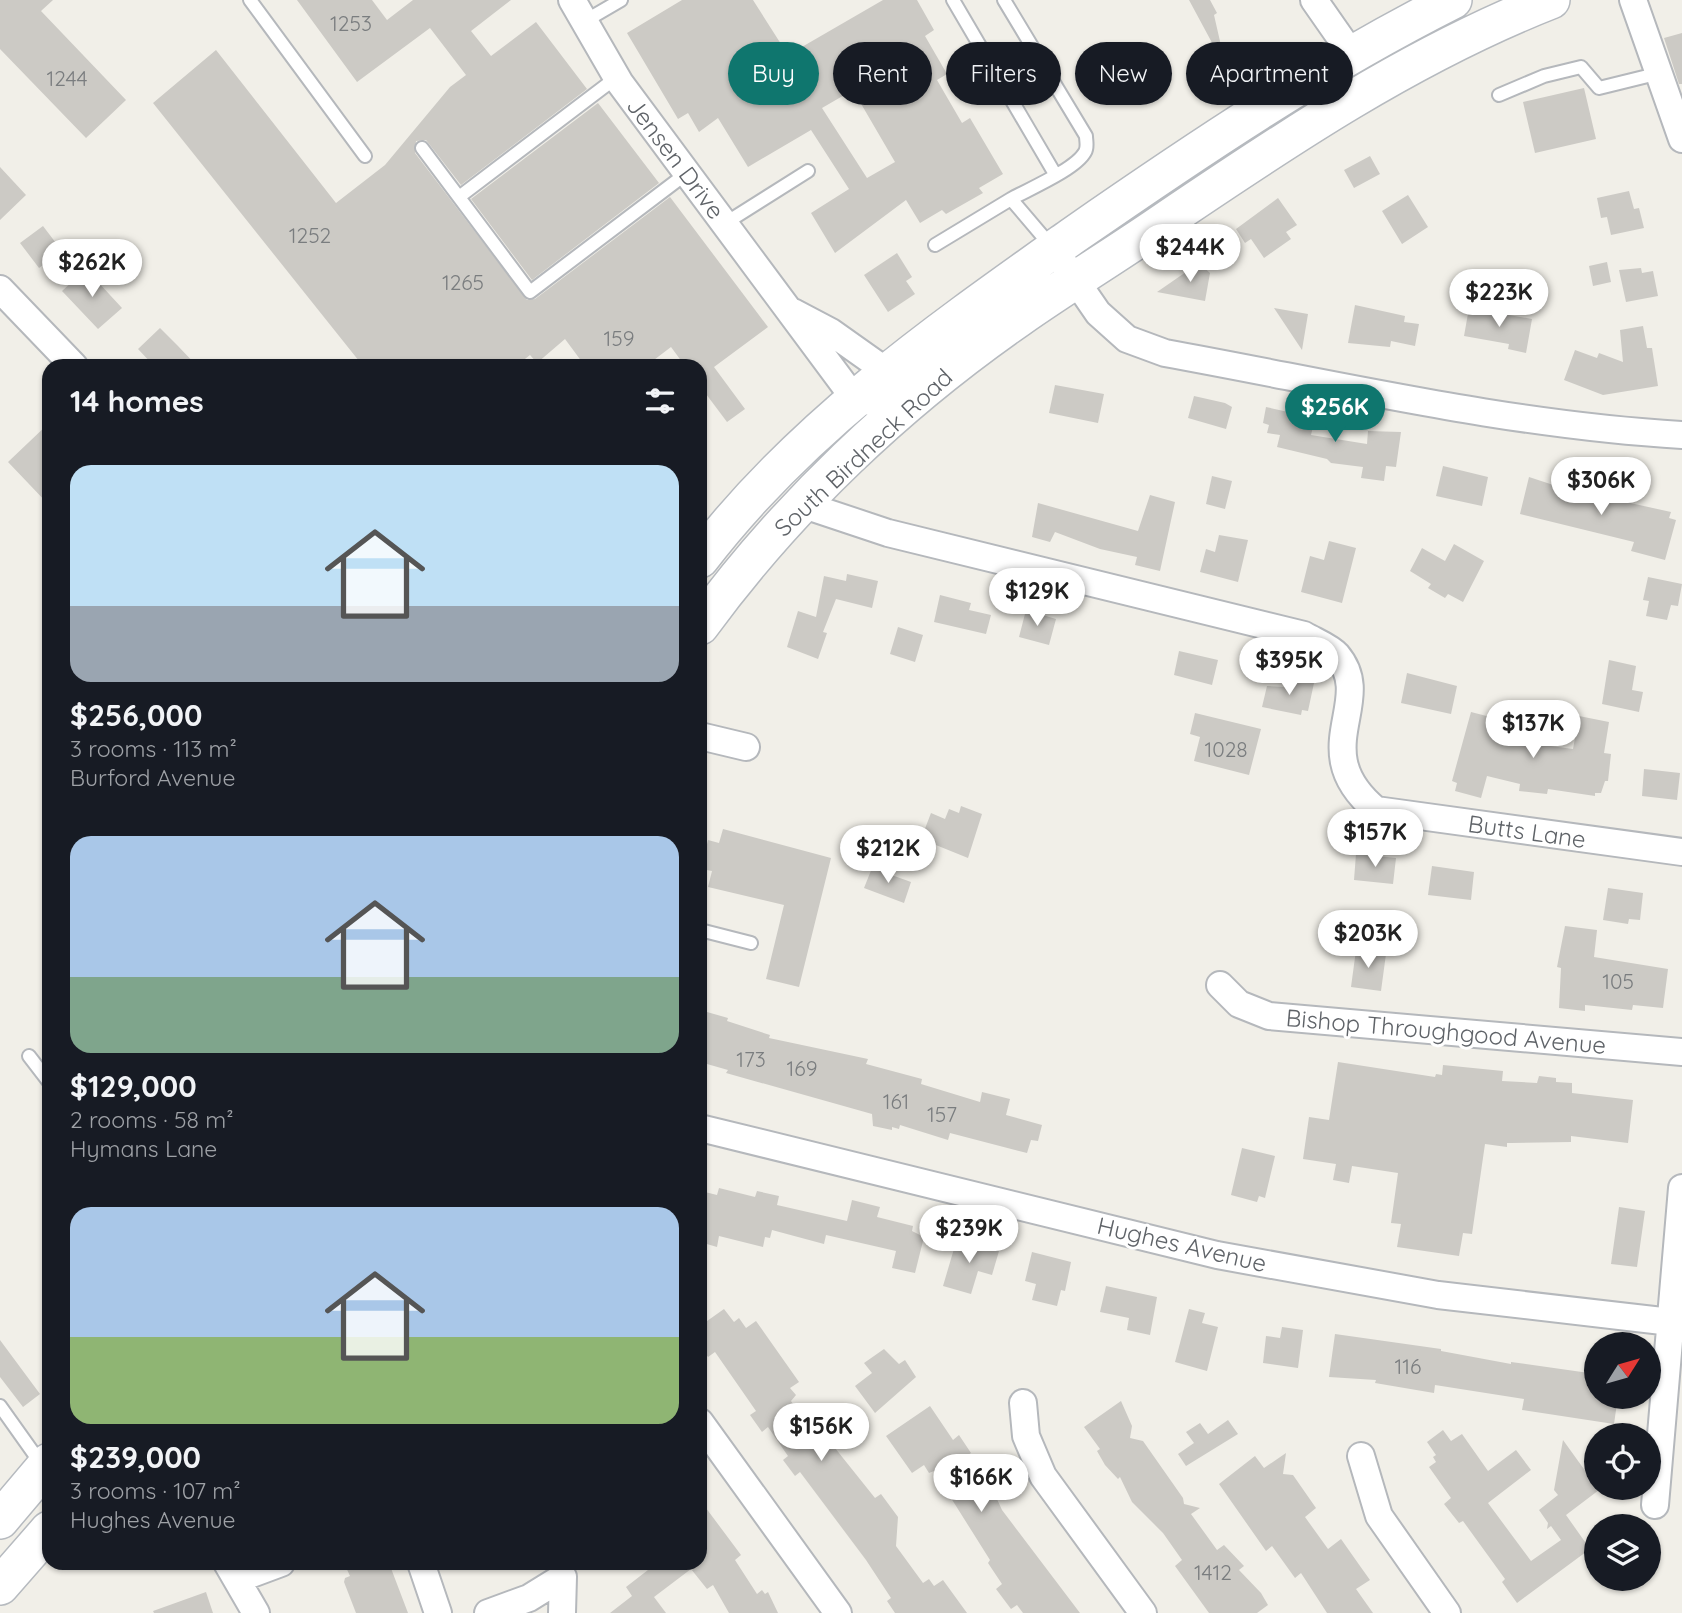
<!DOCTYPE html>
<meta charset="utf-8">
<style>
body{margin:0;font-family:Quicksand,sans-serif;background:#242831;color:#f1f3f6;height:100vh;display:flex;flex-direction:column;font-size:26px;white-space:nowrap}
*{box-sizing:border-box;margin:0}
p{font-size:23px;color:#9ea1a6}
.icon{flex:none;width:38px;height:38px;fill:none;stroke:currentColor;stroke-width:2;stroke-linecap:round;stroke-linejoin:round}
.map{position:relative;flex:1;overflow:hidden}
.panel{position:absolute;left:42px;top:359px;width:665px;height:1211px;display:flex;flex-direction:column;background:#171b24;border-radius:21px;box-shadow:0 2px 5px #0004}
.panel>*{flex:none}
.top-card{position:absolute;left:728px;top:42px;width:665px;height:63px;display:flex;gap:14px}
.needle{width:46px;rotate:53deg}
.fabs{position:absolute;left:1584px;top:1332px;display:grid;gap:14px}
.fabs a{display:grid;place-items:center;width:77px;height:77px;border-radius:50%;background:#171b24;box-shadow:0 2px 5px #0004;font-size:35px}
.price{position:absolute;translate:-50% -60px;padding:0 16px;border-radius:24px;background:#fff;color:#222;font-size:23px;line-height:46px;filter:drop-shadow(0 2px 4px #0008)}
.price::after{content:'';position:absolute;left:50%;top:42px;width:21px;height:16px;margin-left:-10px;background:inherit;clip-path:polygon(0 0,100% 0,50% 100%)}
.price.on{background:#0f766e;color:#fff}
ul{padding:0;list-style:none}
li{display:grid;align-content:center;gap:14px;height:371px;padding:0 28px}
li span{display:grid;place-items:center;height:217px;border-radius:21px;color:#555}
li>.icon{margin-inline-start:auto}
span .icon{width:126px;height:126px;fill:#fffc;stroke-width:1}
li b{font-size:30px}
h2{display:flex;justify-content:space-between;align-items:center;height:84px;padding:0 28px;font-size:30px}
.chip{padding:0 24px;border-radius:32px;background:#171b24;box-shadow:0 2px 5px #0004;font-size:24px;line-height:63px}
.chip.on{background:#0f766e;color:#fff}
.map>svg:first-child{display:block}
.building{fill:#cccac5;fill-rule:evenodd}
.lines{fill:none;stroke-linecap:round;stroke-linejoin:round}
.lane-casing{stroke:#b5b8bc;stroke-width:16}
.street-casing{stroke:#b5b8bc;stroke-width:30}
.secondary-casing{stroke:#b6babf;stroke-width:40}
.lane{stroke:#fff;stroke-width:12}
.street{stroke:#fff;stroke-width:26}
.secondary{stroke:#fff;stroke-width:37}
.labels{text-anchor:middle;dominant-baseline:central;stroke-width:6;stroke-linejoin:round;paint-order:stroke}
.number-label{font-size:21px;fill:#7a7d7f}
.street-label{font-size:24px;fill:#5f6368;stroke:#fff}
</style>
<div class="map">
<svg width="1682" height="1613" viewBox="0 0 1682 1613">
<rect width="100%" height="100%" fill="#f1efe8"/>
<path class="building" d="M0,0H53L41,11L126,100L86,138L0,49Z
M297,0H372L387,20L413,0H511L471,31L491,56L536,22L587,89L461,185L426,140L416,141L415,153L527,300L535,299L670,197L768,327L714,367L745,409L727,422L700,386V366H685L671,347L646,366H623L618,359L609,366H585L565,339L537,363L530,355L516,366H363L153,103L216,50L336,203L385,165L450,87L466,75L430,28L357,82Z
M682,0H753L788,55L883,0H917L934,30L925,36L947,74L937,80L962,123L970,118L1003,174L979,188L983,193L946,214L942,210L920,223L906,200L835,253L811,213L849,189L811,130L748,167L718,118L699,132L688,113L678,119L627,33ZM853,90L895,162L867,178L822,108Z
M1189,0H1210L1217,13L1214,15L1222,50L1217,52Z
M1682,33V84H1679L1664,38Z
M1584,88L1596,139L1535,153L1523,102Z
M598,103L659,183L532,280L471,199Z
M1370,156L1380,174L1354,188L1344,170Z
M0,167L26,195L0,220Z
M1629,191L1634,209L1639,208L1644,228L1611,235L1607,217L1601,218L1597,198Z
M1408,195L1428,227L1402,244L1382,211Z
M1278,198L1297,225L1286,232L1291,239L1264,258L1251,239L1245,243L1236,229Z
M43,226L62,251L39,268L20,243Z
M897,253L912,277L906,281L915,294L888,312L864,275Z
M1607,262L1611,282L1593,286L1589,266Z
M1199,263L1210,273L1205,301L1157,292Z
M1641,268L1642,273L1653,271L1658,296L1626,302L1619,270Z
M86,269L122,308L98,329L62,291Z
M1355,305L1405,316L1404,322L1419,324L1415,346L1391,341L1390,347L1348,343Z
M1274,308L1308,314L1302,350Z
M1469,308L1532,319L1526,353L1508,349L1509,344L1464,336Z
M1643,326L1647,348H1652L1658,386L1603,395L1564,380L1575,350L1597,358L1599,353L1623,362L1620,330Z
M160,328L178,346L197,366H154L138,349Z
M1055,385L1104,394L1098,423L1049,413Z
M1194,396L1225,403L1232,407L1226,429L1188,418Z
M1266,407L1315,418L1311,435L1367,444L1368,431L1401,432L1396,467L1386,466L1384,481L1361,478L1363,467L1331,463L1327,459L1277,447L1280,435L1267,433L1269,425L1263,423Z
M49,423V505L8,462Z
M1443,466L1488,477L1482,506L1436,496Z
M1212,476L1232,481L1225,509L1206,504Z
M1529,477L1602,501L1603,497L1671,512L1669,518L1676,520L1665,560L1631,551L1634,542L1520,514Z
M1150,495L1175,502L1160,571L1135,565L1137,557L1100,549L1055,532L1050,542L1032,537L1038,503L1138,531Z
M1219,535L1248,540L1238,582L1200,572L1206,549L1215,552Z
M1329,541L1356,548L1342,603L1301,592L1310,556L1324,560Z
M1454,544L1484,561L1463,602L1448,594L1445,598L1428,588L1431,584L1410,571L1422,548L1445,561Z
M847,574L878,581L872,608L836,599L823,632L827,633L818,659L787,647L798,611L816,617L824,576L846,581Z
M1648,577L1682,584L1678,606L1671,605L1667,620L1646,616L1649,601L1643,600Z
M940,595L971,603L969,610L991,615L986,634L934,622Z
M1026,610L1056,619L1049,645L1019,637Z
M898,627L923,635L915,662L890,654Z
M1179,651L1218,660L1212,685L1174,675Z
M1609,660L1636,666L1632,690L1643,692L1639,712L1602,704Z
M1407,673L1457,686L1451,714L1401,703Z
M1288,678L1314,683L1308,711L1302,710L1301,715L1262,707L1267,686L1286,687Z
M1471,712L1502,720L1497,739L1573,749L1579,716L1609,722L1604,753L1611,754L1608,781H1605L1601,793H1595V796L1548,789L1547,794L1519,791L1520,784L1487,776L1481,798L1455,791L1457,783L1452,781Z
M1195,713L1261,729L1249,775L1194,761L1200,737L1190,734Z
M1644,769L1680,773L1677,800L1642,796Z
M961,806L982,814L968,858L921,839L931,813L945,819L949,809L959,813Z
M723,829L831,858L799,987L766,979L784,905L708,887L712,871L701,869L708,840L719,843Z
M1356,854L1396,858L1393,884L1354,880Z
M1432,866L1474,872L1471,900L1428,895Z
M872,868L911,882L904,903L864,888Z
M1608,888L1643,893L1640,920L1629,919L1628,924L1603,920Z
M1565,926L1597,930L1594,957L1668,969L1663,1008L1633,1005L1632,1010L1585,1005V1011L1559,1008L1561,968L1557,967Z
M1356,950L1386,954L1381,991L1351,987Z
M700,1010L728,1018L727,1021L770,1035L769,1038L868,1059L866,1064L922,1079L921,1084L980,1102L982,1092L1010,1099L1006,1115L1042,1125L1038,1141L1031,1140L1027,1153L950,1133L948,1140L900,1125L899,1129L892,1127V1130L873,1126L872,1114L726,1073L728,1070L700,1062Z
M1338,1062L1435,1077L1436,1074L1442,1075L1443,1065L1503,1071L1502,1081L1537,1083L1539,1076L1556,1078V1082L1572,1083V1093L1633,1100L1628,1143L1571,1136V1142L1511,1143H1507V1147L1485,1144L1472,1234L1463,1233L1459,1256L1397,1247L1401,1224L1391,1223L1398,1173L1352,1166L1349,1183L1333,1180L1336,1164L1303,1159L1309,1117L1329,1120Z
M1242,1148L1275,1156L1265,1198L1259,1196L1257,1202L1231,1195Z
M719,1188L755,1197L757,1191L779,1196L777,1205L847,1221L852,1200L880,1207L877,1217L913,1226L912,1231L924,1237L915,1273L892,1268L896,1251L826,1235L824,1244L772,1230L770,1238L765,1237L763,1247L719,1236L717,1247L700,1242V1212L705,1192L717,1195Z
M1619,1207L1645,1211L1637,1267L1611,1264Z
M965,1240L999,1251L992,1275L978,1271L971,1294L943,1286L956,1242L964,1245Z
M1032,1252L1071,1262L1065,1291L1061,1290L1057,1306L1032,1300L1036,1284L1025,1281Z
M1106,1286L1157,1297L1150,1335L1127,1330L1129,1318L1100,1312Z
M724,1309L734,1322L739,1318L746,1328L756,1321L799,1382L790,1388L796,1395L791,1401L821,1443L827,1438L875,1498L881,1494L898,1517L896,1546L923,1583L929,1579L934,1586L943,1580L967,1613H895L887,1601L891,1598L866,1560L800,1472L795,1476L783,1460L788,1456L768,1427L762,1432L750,1415L756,1411L715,1352L708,1357L700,1346V1326Z
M1189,1309L1205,1313L1202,1323L1218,1327L1207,1371L1175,1362Z
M1282,1327L1303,1330L1298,1368L1263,1363L1266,1336L1280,1338Z
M1335,1334L1441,1349V1351L1511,1364V1362L1596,1374V1396H1618L1614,1424L1522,1410L1524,1399L1435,1385L1434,1393L1375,1383L1376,1380L1329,1377Z
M0,1340L40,1394L23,1407L0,1377Z
M884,1349L899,1364L905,1360L916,1377L875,1413L855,1386L872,1373L864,1363Z
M1121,1401L1132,1426L1130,1438L1143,1441L1183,1498L1184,1504L1200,1508L1191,1514L1217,1550L1224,1545L1244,1566L1239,1570L1261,1593L1268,1605L1257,1613H1209L1175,1566L1182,1560L1163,1533L1132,1502L1120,1477L1118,1479L1105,1465L1097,1451L1100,1449L1084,1427Z
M930,1406L953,1440L959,1435L971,1453L968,1455L990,1484L1002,1510L1080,1613H1023L1017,1605L1011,1609L996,1589L1002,1584L988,1563L990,1560L934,1471L929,1473L924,1465L912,1473L886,1436Z
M1228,1420L1238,1434L1186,1466L1178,1454L1194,1443L1186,1432L1200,1423L1208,1434Z
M1443,1430L1451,1441L1462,1434L1488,1471L1516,1450L1531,1470L1488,1503L1531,1561L1561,1540L1551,1526L1547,1529L1548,1523L1539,1510L1558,1495L1554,1490L1563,1440L1599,1490L1566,1515L1590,1549L1517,1603L1502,1582L1505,1579L1463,1521L1459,1523L1444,1504L1451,1498L1429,1467L1436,1462L1433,1457L1436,1455L1427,1442Z
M1286,1453L1283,1474L1293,1475L1316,1508L1305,1517L1328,1549L1341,1539L1360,1566L1370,1580L1356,1589L1373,1613H1327L1301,1573L1295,1578L1272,1546L1266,1551L1219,1484L1255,1456L1264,1468Z
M700,1500L741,1555L735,1560L757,1594L762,1590L765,1594L768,1592L778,1613H729L713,1585L707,1589L691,1569L654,1597L666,1613H610L632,1596L626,1587L657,1563H700Z
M344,1563H389L408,1613H356L344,1582L345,1578L350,1576Z
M206,1592L213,1613H154L153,1611Z"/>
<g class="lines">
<g class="lane-casing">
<path id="lane" d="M250,0L365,156
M953,0L1055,174
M1004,0L1086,136C1086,141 1088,147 1085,152C1076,169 1029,189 1011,199
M585,21L621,0
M1499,95L1544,76L1581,67L1599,88L1660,73
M422,148L530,292L687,173
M459,197L617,77
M724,224L808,171
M935,245L1011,199L1051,246
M700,930L751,943
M29,1056L49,1082
M0,1406L42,1465"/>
</g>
<g class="street-casing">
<path id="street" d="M572,0L620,83L854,398L878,404H909
M1314,0L1351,53
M1633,0L1682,139
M1054,249L1098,313L1127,339L1165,353C1336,384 1508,425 1682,435
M0,289L74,366
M793,312L831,332L886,371
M804,505L888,533L1304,635C1314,641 1330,647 1337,655C1377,702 1304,750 1376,810L1682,852
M700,736L746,747
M1220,985L1239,1004L1269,1016L1682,1052
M700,1128L1217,1255L1438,1295L1671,1322
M1023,1403L1026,1436L1043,1476L1143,1613
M700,1422L838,1613
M1361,1456L1379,1516L1447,1613
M1655,1505L1682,1188
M227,1563L256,1613
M421,1563L438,1613
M238,1579L281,1563
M488,1613L529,1598L563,1577
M562,1613L563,1577"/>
</g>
<g class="secondary-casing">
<path id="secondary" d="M700,559C801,427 937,332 1071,237C1195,151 1318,68 1453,0
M700,626C787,507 898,402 1019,318C1066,285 1114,256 1162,223C1286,139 1411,55 1551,0
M0,1520L49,1462
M0,1586L49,1530"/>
</g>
<use href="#lane" class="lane"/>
<use href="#street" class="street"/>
<use href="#secondary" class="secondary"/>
</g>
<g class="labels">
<g class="number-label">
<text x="351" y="23">1253</text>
<text x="67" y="78">1244</text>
<text x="310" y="235">1252</text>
<text x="463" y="282">1265</text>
<text x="619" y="338">159</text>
<text x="1226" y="749">1028</text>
<text x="1618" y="981">105</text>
<text x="751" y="1059">173</text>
<text x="802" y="1068">169</text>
<text x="896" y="1101">161</text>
<text x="942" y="1114">157</text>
<text x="1408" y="1366">116</text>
<text x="1213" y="1572">1412</text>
</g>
<g class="street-label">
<text transform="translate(676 158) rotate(53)">Jensen Drive</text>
<text transform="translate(863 452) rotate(-43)">South Birdneck Road</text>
<text transform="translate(1527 831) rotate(8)">Butts Lane</text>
<text transform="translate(1446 1031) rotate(5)">Bishop Throughgood Avenue</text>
<text transform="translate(1182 1244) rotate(13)">Hughes Avenue</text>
</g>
</g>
</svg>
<div class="fabs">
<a><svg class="needle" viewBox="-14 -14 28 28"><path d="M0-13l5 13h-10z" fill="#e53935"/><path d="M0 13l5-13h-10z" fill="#9ea1a6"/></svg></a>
<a><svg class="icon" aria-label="locate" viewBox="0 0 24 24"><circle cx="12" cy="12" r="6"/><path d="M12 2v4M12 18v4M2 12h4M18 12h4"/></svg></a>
<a><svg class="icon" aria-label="layers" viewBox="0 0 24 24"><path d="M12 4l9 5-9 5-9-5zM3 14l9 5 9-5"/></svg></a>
</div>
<b class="price" style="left:1190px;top:284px">$244K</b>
<b class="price" style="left:92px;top:299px">$262K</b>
<b class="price" style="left:1499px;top:329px">$223K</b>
<b class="price on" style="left:1335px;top:444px">$256K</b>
<b class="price" style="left:1601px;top:517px">$306K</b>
<b class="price" style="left:1037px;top:628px">$129K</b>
<b class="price" style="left:1289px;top:697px">$395K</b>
<b class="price" style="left:1533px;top:760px">$137K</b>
<b class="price" style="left:1375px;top:869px">$157K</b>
<b class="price" style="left:888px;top:885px">$212K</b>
<b class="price" style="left:1368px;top:970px">$203K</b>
<b class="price" style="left:969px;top:1265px">$239K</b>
<b class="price" style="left:821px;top:1463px">$156K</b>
<b class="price" style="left:981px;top:1514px">$166K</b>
<div class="top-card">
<a class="chip on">Buy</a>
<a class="chip">Rent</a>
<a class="chip">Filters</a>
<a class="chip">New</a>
<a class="chip">Apartment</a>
</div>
<section class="panel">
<h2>14 homes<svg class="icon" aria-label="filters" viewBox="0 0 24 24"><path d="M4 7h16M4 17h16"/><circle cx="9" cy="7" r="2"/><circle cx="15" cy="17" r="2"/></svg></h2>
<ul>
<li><span style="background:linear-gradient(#bfe0f5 65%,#9aa5b1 0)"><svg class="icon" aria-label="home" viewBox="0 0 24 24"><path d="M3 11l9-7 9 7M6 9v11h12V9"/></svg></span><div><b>$256,000</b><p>3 rooms · 113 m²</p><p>Burford Avenue</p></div></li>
<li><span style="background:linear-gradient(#a9c7e8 65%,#7fa58c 0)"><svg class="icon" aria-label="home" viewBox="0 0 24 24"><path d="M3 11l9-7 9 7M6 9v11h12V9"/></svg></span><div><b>$129,000</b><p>2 rooms · 58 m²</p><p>Hymans Lane</p></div></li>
<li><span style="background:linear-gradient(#a9c7e8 60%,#8fb573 0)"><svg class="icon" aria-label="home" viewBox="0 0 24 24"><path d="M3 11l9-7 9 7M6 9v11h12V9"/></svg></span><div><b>$239,000</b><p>3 rooms · 107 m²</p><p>Hughes Avenue</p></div></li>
</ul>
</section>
</div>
